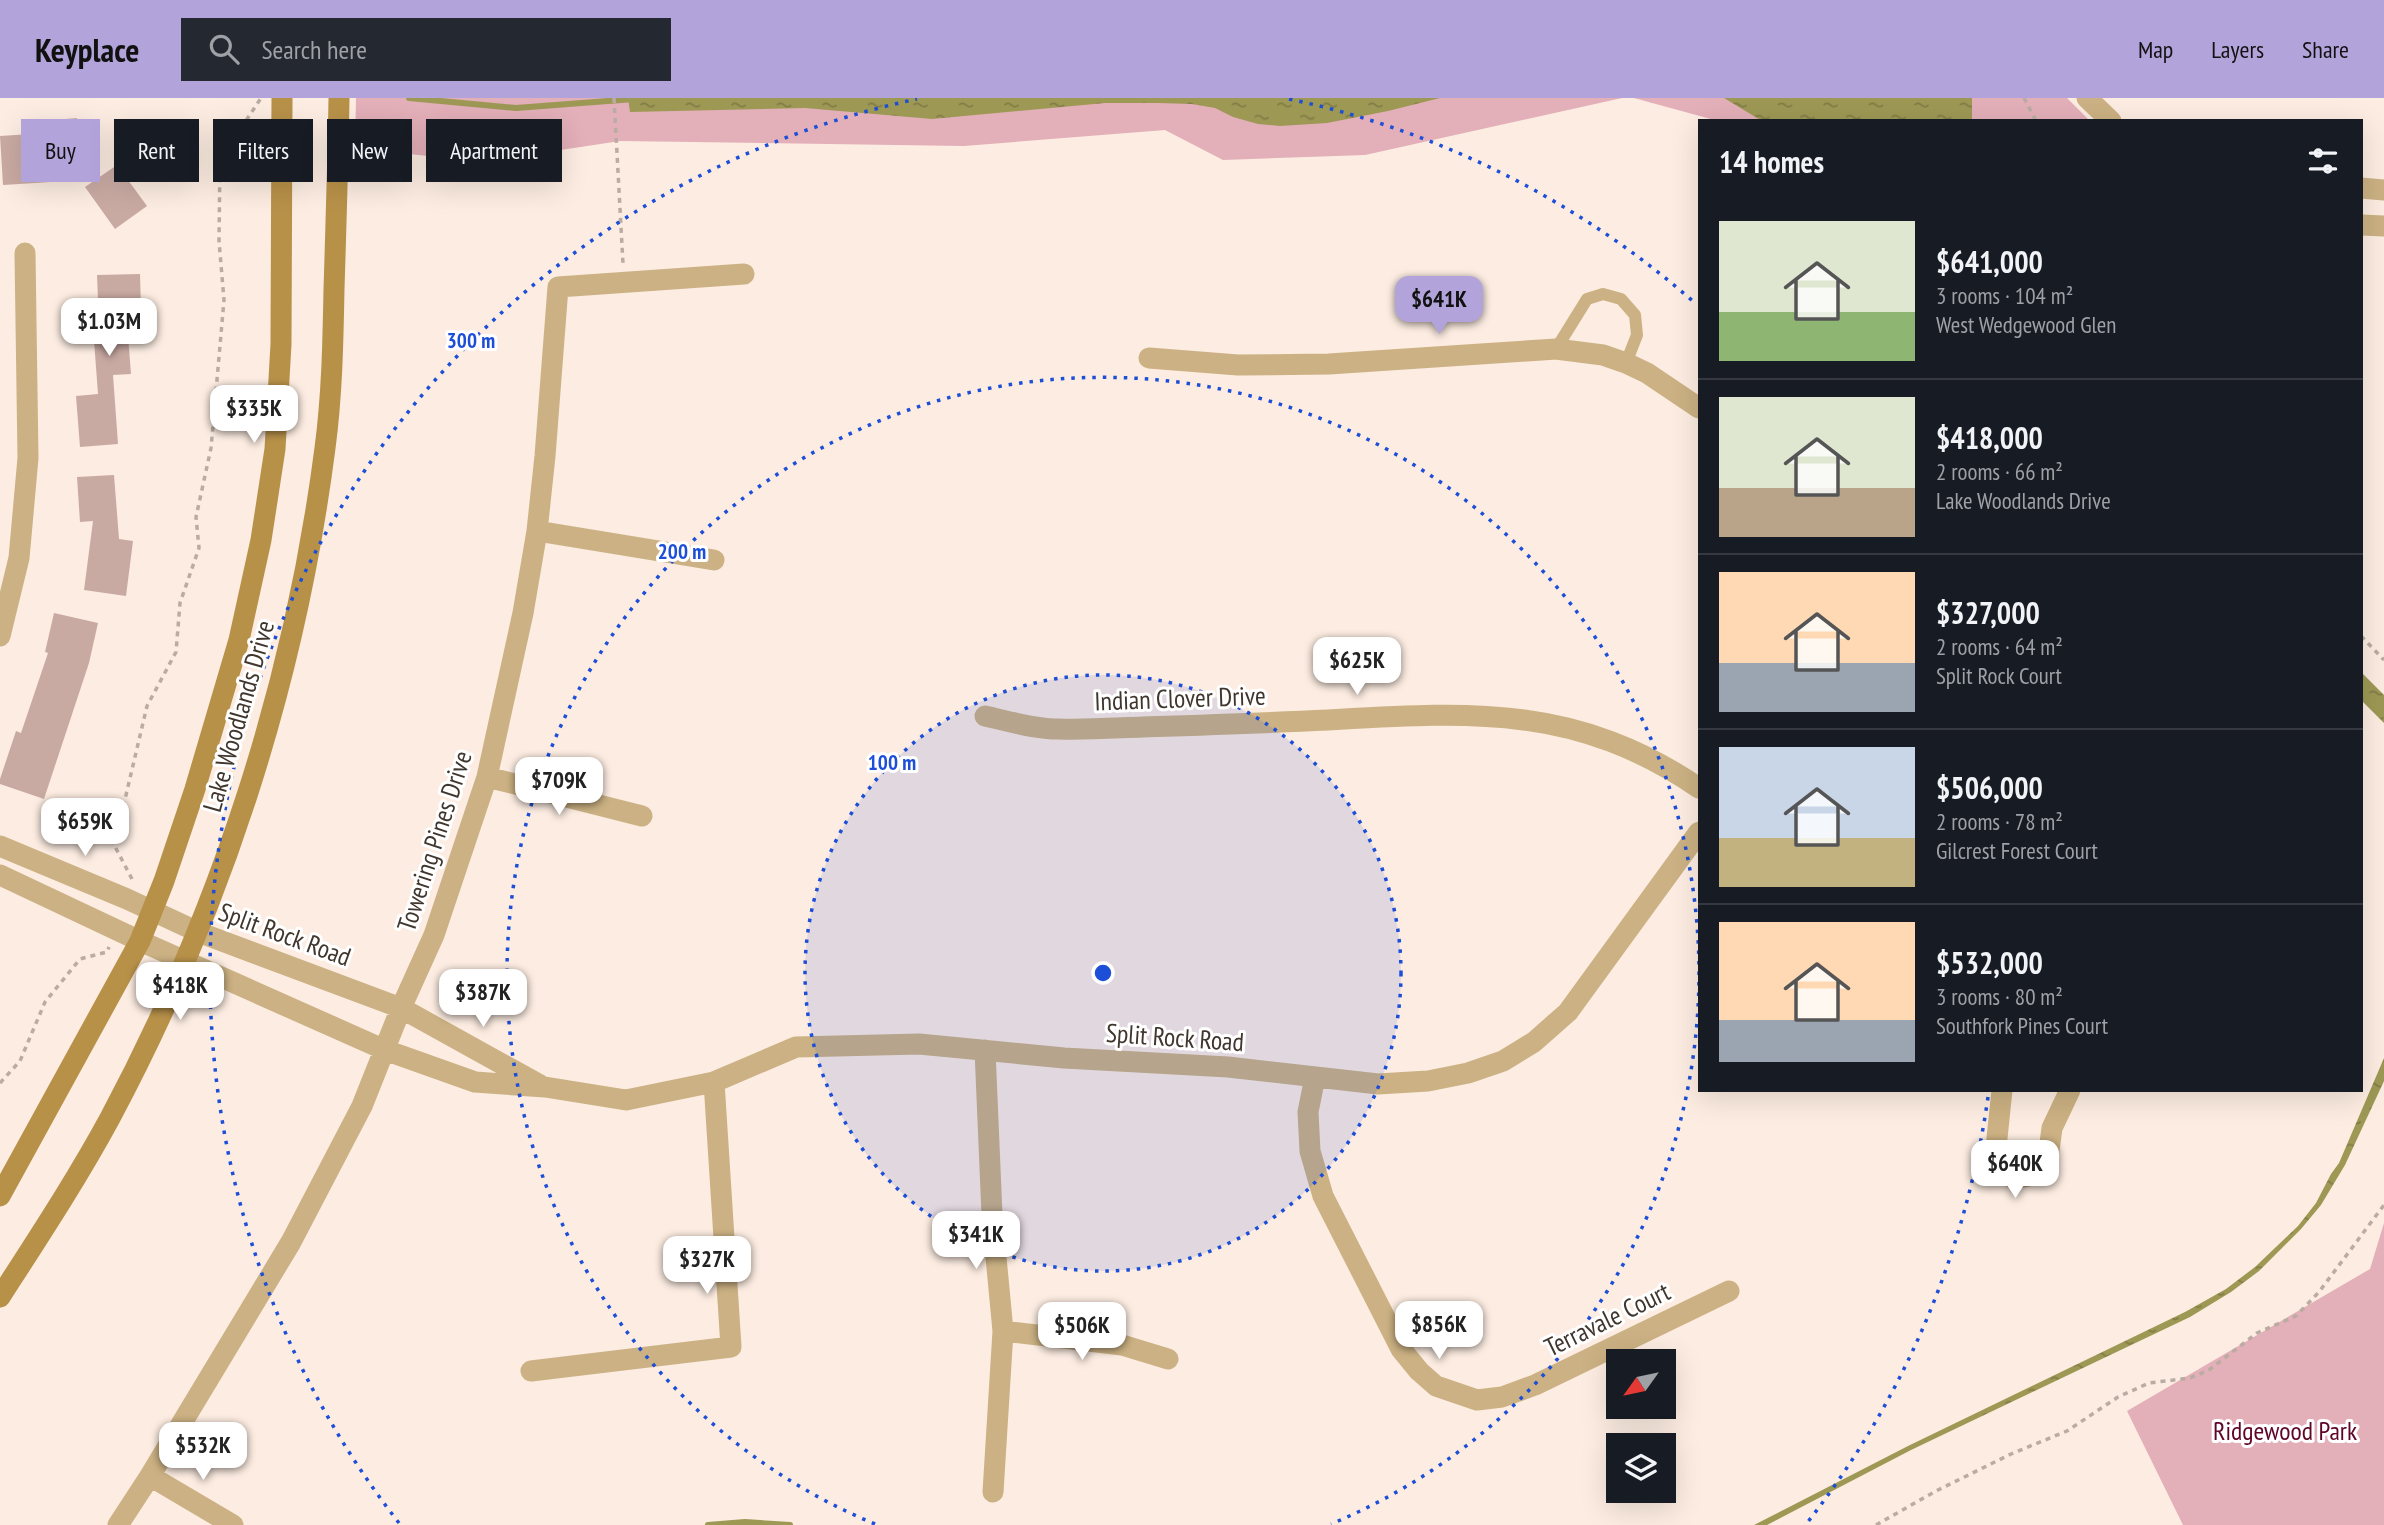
<!DOCTYPE html>
<meta charset="utf-8">
<style>
body{margin:0;font-family:"PT Sans Narrow",sans-serif;background:#242831;color:#f1f3f6;height:100vh;display:flex;flex-direction:column;font-size:26px;white-space:nowrap}
*{box-sizing:border-box;margin:0}
p{font-size:23px;color:#9ea1a6}
.icon{flex:none;width:38px;height:38px;fill:none;stroke:currentColor;stroke-width:2;stroke-linecap:round;stroke-linejoin:round}
.map{position:relative;flex:1;overflow:hidden}
.panel{position:absolute;left:1698px;top:21px;width:665px;height:973px;display:flex;flex-direction:column;background:#171b24;border-radius:0px;box-shadow:0 7px 28px #0002}
.panel>*{flex:none}
.top-card{position:absolute;left:21px;top:21px;width:665px;height:63px;display:flex;gap:14px}
.needle{width:46px;rotate:237deg}
.fabs{position:absolute;left:1606px;top:1251px;display:grid;gap:14px}
.fabs a{display:grid;place-items:center;width:70px;height:70px;border-radius:0px;background:#171b24;box-shadow:0 7px 28px #0002;font-size:35px}
.price{position:absolute;translate:-50% -60px;padding:0 16px;border-radius:14px;background:#fff;color:#222;font-size:23px;line-height:46px;filter:drop-shadow(0 2px 4px #0008)}
.price::after{content:'';position:absolute;left:50%;top:42px;width:21px;height:16px;margin-left:-10px;background:inherit;clip-path:polygon(0 0,100% 0,50% 100%)}
.price.active{background:#b3a3db;color:#111}
ul{padding:0;list-style:none}
li{display:flex;align-items:center;gap:21px;height:175px;padding:0 21px}
li+li{border-top:2px solid #363941}
li span{display:grid;place-items:center;flex:none;width:196px;height:140px;border-radius:0px;color:#555}
li>.icon{margin-inline-start:auto}
span .icon{width:84px;height:84px;fill:#fffc;stroke-width:1}
li b{font-size:30px}
h2{display:flex;justify-content:space-between;align-items:center;height:84px;padding:0 21px;font-size:30px}
.pill{padding:0 24px;border-radius:0px;background:#171b24;box-shadow:0 7px 28px #0002;font-size:24px;line-height:63px}
.pill.active{background:#b3a3db;color:#111}
header{display:flex;align-items:center;gap:42px;box-sizing:border-box;height:98px;padding:0 35px;background:#b3a3db;color:#111}
header strong{font-size:33px}
nav{display:flex;gap:38px;margin-inline-start:auto;font-size:24px}
.search{width:490px;height:63px;background:#242831;display:flex;align-items:center;gap:18px;box-sizing:border-box;padding:0 24px;border-radius:0px;color:#9ea1a6;font-size:26px}
.map>svg:first-child{display:block}
.green{fill:#e3afb8}
.water{fill:url(#water-ripples)}
.lines{fill:none;stroke-linecap:round;stroke-linejoin:round}
.stream{stroke:#9d9854;stroke-width:6}
.building{fill:#c9aaa3}
.path{stroke:#baaca2;stroke-width:3.5;stroke-dasharray:5 5;stroke-linecap:butt}
.lane{stroke:#cbb183;stroke-width:12}
.street{stroke:#cbb183;stroke-width:21}
.secondary{stroke:#b89149;stroke-width:21}
.ring{fill:none;stroke:#1d4ed8;stroke-width:3.5;stroke-dasharray:3.5 7}
.labels{text-anchor:middle;dominant-baseline:central;stroke-width:6;stroke-linejoin:round;paint-order:stroke}
.street-label{font-size:26px;fill:#40362e;stroke:#fff}
.park-label{font-size:26px;fill:#5f0527;stroke:#fff}
.centre{fill:#1d4ed8;stroke:#fff;stroke-width:3.5}
.ring-label{font-size:21px;text-anchor:middle;font-weight:bold;fill:#1d4ed8;stroke:#fff;stroke-width:6;stroke-linejoin:round;paint-order:stroke}
</style>
<header>
<strong>Keyplace</strong>
<div class="search"><svg class="icon" aria-label="search" viewBox="0 0 24 24"><circle cx="10" cy="10" r="6"/><path d="M15 15l6 6"/></svg>Search here</div>
<nav><a>Map</a><a>Layers</a><a>Share</a></nav>
</header>
<div class="map">
<svg width="2384" height="1427" viewBox="0 0 2384 1427">
<defs>
<pattern id="water-ripples" width="26" height="14" patternUnits="userSpaceOnUse" patternTransform="scale(1.75)"><rect width="26" height="14" fill="#9d9854"/><path d="M2 4q2-2 4 0t4 0M15 11q2-2 4 0t4 0" fill="none" stroke="#817d46"/></pattern>
</defs>
<rect width="100%" height="100%" fill="#fcece1"/>
<path class="green" d="M356,0H1622L1365,57L1223,62L1165,32L964,48L620,43L482,64L355,50Z
M1634,0H2067L2090,23H1718Z
M2384,1125V1427H2183L2127,1313L2370,1171Z"/>
<path class="water" d="M628,0H1440L1388,13L1327,25L1280,28L1258,26L1233,19L1215,10L1192,6L1158,5H1105L932,21L805,10L630,14Z
M1724,0H1972V23H1762Z
M2361,574L2384,597V625L2361,602Z
M2384,960V983L2345,1067L2321,1107L2301,1131L2259,1173L2231,1194L2190,1219L1911,1352L1767,1427H1754L1908,1348L2185,1214L2226,1191L2255,1169L2298,1128L2316,1105L2331,1076L2339,1065Z"/>
<g class="lines">
<path class="stream" d="M409,0L516,10L634,1
M708,1427L745,1424L790,1427"/>
</g>
<path class="building" d="M77,20L78,44L56,45L54,22Z
M47,35L51,84L3,87L0,38Z
M117,67L147,108L115,131L85,89Z
M140,176L141,211L126,212L131,276L113,277L118,346L80,349L76,298L98,296L93,229L99,228L97,177Z
M114,377L119,441L133,443L126,498L84,492L93,423L80,424L77,379Z
M54,515L98,525L89,565L44,701L0,686V681L16,633L21,635L48,555L45,554Z"/>
<g class="lines">
<path class="path" d="M614,0L623,166
M2024,0L2036,23
M2361,538L2384,562
M132,781L111,741L126,697L147,608L176,554L180,505L199,450L196,419L211,350L224,202L219,143L220,62L261,0
M0,985L20,963L45,904L80,861L107,854L109,849
M1876,1427L1936,1393L2011,1356L2067,1333L2118,1299L2149,1285L2190,1280L2209,1272L2257,1235L2296,1218L2319,1194L2384,1107"/>
<path class="lane" d="M1556,251L1587,201L1603,196L1621,201L1635,217L1637,237L1626,265"/>
<path class="street" d="M2087,0L2111,23
M2361,90L2384,92
M2361,127L2384,128
M1149,260L1238,267L1329,266L1556,251L1603,257L1626,265L1647,275L1699,310
M537,433L714,462
M0,538L19,460L28,360L25,155
M985,618C1008,623 1034,631 1058,631C1086,632 1115,630 1143,629C1204,627 1266,625 1328,622C1469,614 1576,606 1699,690
M487,679L642,718
M0,748L127,801L198,834L401,910L540,987
M0,777L140,843L385,952L475,984L545,989L626,1002L714,984L796,949L919,946L1064,960L1228,969L1378,986L1428,983L1468,975L1503,963L1534,944L1568,914L1699,734
M985,952L992,1117L1003,1233L993,1394
M1315,979L1308,1014L1310,1053L1323,1098L1401,1251L1419,1273L1436,1288L1477,1302L1502,1299L1535,1287L1729,1193
M2002,992L1994,1069C2013,1084 2018,1081 2040,1075L2048,1060L2052,1030L2070,992
M1003,1233L1122,1247L1168,1261
M531,1273L731,1249L714,984
M150,1378L233,1427
M118,1427L150,1378L291,1144L362,1008L401,910L434,837L487,679L523,515L537,433L545,358L558,189L744,176"/>
<path class="secondary" d="M0,1098L140,843L164,783L195,691L239,542L261,442L275,351L281,246L282,0
M0,1199C38,1140 77,1081 110,1020C221,812 295,584 325,350C332,298 333,244 334,191C336,127 338,64 339,0"/>
</g>
<circle cx="1103" cy="875" r="298" fill="#1d4ed8" fill-opacity=".12"/>
<g class="ring">
<circle cx="1103" cy="875" r="298"/>
<path d="M875 1426A596 596 0 1 1 1331 1426"/>
<path d="M1988 999A894 894 0 0 1 1807 1425M399 1425A894 894 0 0 1 917 1M1289 1A894 894 0 0 1 1695 205"/>
</g>
<g class="labels">
<g class="street-label">
<text transform="translate(1180 600) rotate(-2)">Indian Clover Drive</text>
<text transform="translate(238 618) rotate(-74)">Lake Woodlands Drive</text>
<text transform="translate(434 743) rotate(-72)">Towering Pines Drive</text>
<text transform="translate(285 836) rotate(20)">Split Rock Road</text>
<text transform="translate(1175 939) rotate(4)">Split Rock Road</text>
<text transform="translate(1607 1221) rotate(-26)">Terravale Court</text>
</g>
<g class="park-label">
<text x="2285" y="1332">Ridgewood Park</text>
</g>
</g>
<circle cx="1103" cy="875" r="10" class="centre"/>
<g class="ring-label">
<text x="471" y="250">300 m</text>
<text x="682" y="461">200 m</text>
<text x="892" y="672">100 m</text>
</g>
</svg>
<div class="fabs">
<a><svg class="needle" viewBox="-14 -14 28 28"><path d="M0-13l5 13h-10z" fill="#e53935"/><path d="M0 13l5-13h-10z" fill="#9ea1a6"/></svg></a>
<a><svg class="icon" aria-label="layers" viewBox="0 0 24 24"><path d="M12 4l9 5-9 5-9-5zM3 14l9 5 9-5"/></svg></a>
</div>
<b class="price active" style="left:1439px;top:238px">$641K</b>
<b class="price" style="left:109px;top:260px">$1.03M</b>
<b class="price" style="left:254px;top:347px">$335K</b>
<b class="price" style="left:1357px;top:599px">$625K</b>
<b class="price" style="left:559px;top:719px">$709K</b>
<b class="price" style="left:85px;top:760px">$659K</b>
<b class="price" style="left:180px;top:924px">$418K</b>
<b class="price" style="left:483px;top:931px">$387K</b>
<b class="price" style="left:2015px;top:1102px">$640K</b>
<b class="price" style="left:976px;top:1173px">$341K</b>
<b class="price" style="left:707px;top:1198px">$327K</b>
<b class="price" style="left:1439px;top:1263px">$856K</b>
<b class="price" style="left:1082px;top:1264px">$506K</b>
<b class="price" style="left:203px;top:1384px">$532K</b>
<div class="top-card">
<a class="pill active">Buy</a>
<a class="pill">Rent</a>
<a class="pill">Filters</a>
<a class="pill">New</a>
<a class="pill">Apartment</a>
</div>
<section class="panel">
<h2>14 homes<svg class="icon" aria-label="filters" viewBox="0 0 24 24"><path d="M4 7h16M4 17h16"/><circle cx="9" cy="7" r="2"/><circle cx="15" cy="17" r="2"/></svg></h2>
<ul>
<li><span style="background:linear-gradient(#dfe7d0 65%,#8fb573 0)"><svg class="icon" aria-label="home" viewBox="0 0 24 24"><path d="M3 11l9-7 9 7M6 9v11h12V9"/></svg></span><div><b>$641,000</b><p>3 rooms · 104 m²</p><p>West Wedgewood Glen</p></div></li>
<li><span style="background:linear-gradient(#dfe7d0 65%,#b9a48a 0)"><svg class="icon" aria-label="home" viewBox="0 0 24 24"><path d="M3 11l9-7 9 7M6 9v11h12V9"/></svg></span><div><b>$418,000</b><p>2 rooms · 66 m²</p><p>Lake Woodlands Drive</p></div></li>
<li><span style="background:linear-gradient(#ffd9b3 65%,#9aa5b1 0)"><svg class="icon" aria-label="home" viewBox="0 0 24 24"><path d="M3 11l9-7 9 7M6 9v11h12V9"/></svg></span><div><b>$327,000</b><p>2 rooms · 64 m²</p><p>Split Rock Court</p></div></li>
<li><span style="background:linear-gradient(#c9d6e8 65%,#c2b280 0)"><svg class="icon" aria-label="home" viewBox="0 0 24 24"><path d="M3 11l9-7 9 7M6 9v11h12V9"/></svg></span><div><b>$506,000</b><p>2 rooms · 78 m²</p><p>Gilcrest Forest Court</p></div></li>
<li><span style="background:linear-gradient(#ffd9b3 70%,#9aa5b1 0)"><svg class="icon" aria-label="home" viewBox="0 0 24 24"><path d="M3 11l9-7 9 7M6 9v11h12V9"/></svg></span><div><b>$532,000</b><p>3 rooms · 80 m²</p><p>Southfork Pines Court</p></div></li>
</ul>
</section>
</div>
